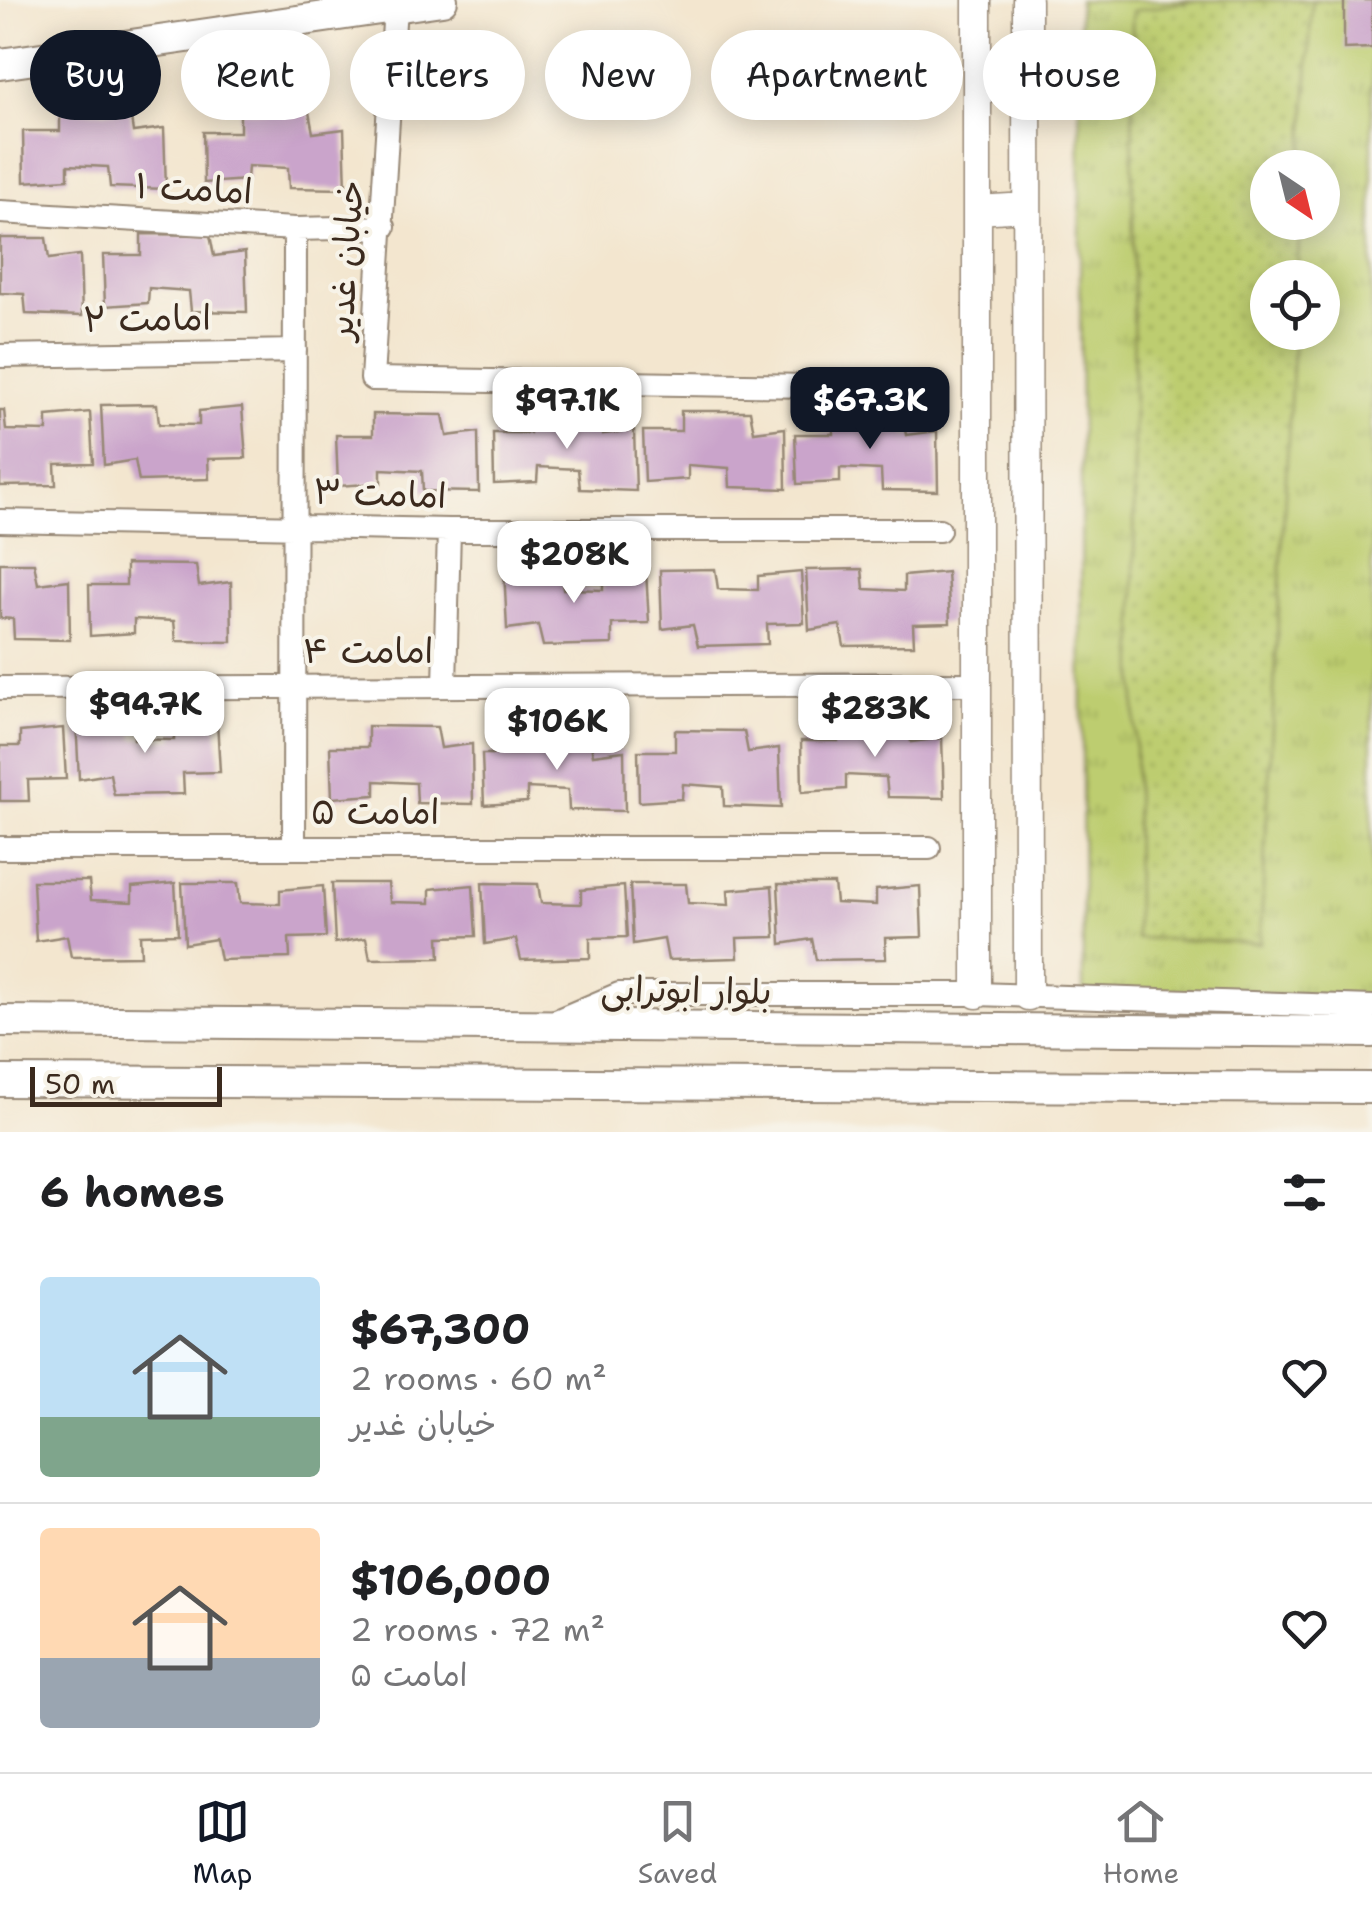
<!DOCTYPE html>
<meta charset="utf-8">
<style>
body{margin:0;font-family:"Shantell Sans","Playpen Sans Arabic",sans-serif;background:#f6f6f6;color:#202124;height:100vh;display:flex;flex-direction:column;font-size:38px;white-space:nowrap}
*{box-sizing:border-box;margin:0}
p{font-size:32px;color:#757577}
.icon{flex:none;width:55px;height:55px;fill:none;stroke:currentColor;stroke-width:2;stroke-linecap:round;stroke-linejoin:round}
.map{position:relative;height:1132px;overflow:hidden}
.panel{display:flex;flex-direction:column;background:#fff;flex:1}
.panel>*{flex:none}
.top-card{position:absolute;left:30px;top:30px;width:1312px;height:90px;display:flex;gap:20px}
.needle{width:65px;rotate:145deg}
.buttons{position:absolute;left:1250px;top:150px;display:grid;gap:20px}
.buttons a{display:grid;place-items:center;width:90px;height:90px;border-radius:50%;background:#fff;box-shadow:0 5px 25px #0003;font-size:50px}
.scale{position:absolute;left:30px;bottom:25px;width:192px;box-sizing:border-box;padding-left:10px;border:5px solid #3b2a1e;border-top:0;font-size:28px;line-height:35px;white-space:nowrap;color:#3b2a1e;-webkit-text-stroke:8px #f7f3e8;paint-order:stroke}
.price{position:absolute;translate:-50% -85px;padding:0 22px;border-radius:20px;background:#fff;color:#222;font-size:32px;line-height:65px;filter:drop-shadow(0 2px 5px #0008)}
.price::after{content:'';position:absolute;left:50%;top:60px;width:30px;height:22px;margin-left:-15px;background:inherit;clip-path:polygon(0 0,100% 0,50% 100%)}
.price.on{background:#111827;color:#fff}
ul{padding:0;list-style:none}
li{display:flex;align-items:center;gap:30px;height:250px;padding:0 40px}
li+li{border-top:2px solid #e0e0e0}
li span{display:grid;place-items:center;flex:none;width:280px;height:200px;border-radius:10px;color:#555}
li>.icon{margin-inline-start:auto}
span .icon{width:120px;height:120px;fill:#fffc;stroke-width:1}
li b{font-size:42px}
h2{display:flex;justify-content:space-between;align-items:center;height:120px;padding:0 40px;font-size:42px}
.tag{padding:0 35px;border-radius:45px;background:#fff;box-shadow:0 5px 25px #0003;font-size:35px;line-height:90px}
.tag.on{background:#111827;color:#fff}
.menu{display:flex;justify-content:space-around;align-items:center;height:140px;border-top:2px solid #e0e0e0;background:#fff;font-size:28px;color:#757577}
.menu a{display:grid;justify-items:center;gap:5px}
.menu .on{color:#111827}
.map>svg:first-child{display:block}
.grass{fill:url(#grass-tufts);stroke:#7c7c46;stroke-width:2.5;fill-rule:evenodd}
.park{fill:url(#park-dots);stroke:#7c7c46;stroke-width:2.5}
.building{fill:#caa4cb}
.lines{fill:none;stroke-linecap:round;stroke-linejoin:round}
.minor-casing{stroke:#978876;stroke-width:26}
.tertiary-casing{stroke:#978876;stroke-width:31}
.secondary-casing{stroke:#978876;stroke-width:34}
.minor{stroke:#fff;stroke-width:22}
.tertiary{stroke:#fff;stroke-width:28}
.secondary{stroke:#fff;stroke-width:30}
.labels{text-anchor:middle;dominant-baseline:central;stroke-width:8;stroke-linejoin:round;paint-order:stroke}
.street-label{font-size:35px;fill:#3b2a1e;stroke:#f7f3e8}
</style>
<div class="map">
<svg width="1372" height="1132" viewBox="0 0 1372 1132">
<defs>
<pattern id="grass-tufts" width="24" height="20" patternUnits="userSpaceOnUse" patternTransform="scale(2.5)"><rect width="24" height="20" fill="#bdcd6f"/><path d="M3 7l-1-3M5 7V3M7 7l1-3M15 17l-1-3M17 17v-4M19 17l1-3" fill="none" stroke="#a3b060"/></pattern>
<pattern id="park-dots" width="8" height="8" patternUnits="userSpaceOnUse" patternTransform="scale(2.5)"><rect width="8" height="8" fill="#bdcd6f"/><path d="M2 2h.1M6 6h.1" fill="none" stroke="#a3b060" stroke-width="1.8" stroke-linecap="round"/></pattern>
</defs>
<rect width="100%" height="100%" fill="#f7f3e8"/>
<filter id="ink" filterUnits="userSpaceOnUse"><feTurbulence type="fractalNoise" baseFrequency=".01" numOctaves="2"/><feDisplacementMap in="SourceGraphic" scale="20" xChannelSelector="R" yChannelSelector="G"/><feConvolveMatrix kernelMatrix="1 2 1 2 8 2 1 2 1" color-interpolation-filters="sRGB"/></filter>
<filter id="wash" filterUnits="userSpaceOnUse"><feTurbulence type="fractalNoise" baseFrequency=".0048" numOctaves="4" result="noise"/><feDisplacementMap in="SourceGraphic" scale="40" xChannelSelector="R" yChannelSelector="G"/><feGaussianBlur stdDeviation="2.25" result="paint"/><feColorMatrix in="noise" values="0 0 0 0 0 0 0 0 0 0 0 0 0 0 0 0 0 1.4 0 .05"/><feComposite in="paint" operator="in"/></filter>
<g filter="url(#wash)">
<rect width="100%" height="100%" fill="#f3e6cf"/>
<path class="grass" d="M1079,0H1372V996L1083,995ZM1268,168H1322V222H1268ZM1268,278H1322V332H1268Z"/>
<path class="park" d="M1198,0H1312L1303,167L1268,168V222L1300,223L1297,277L1268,278V332L1294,333L1260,943L1136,938L1132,11Z"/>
<g id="blocks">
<path class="building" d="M1344,0H1372V48L1344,49Z
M60,111H130L133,132L164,128L166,189L110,187L108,167L68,165V179L24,182L23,131H60Z
M240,111L309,112L313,133L344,129L346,189L289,188L288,168L248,166L247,180L204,183L203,132H240Z
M141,234L210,235L214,256L245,252L247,312L191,311L189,291L149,288L148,303L105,306L103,255H141Z
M0,238H46L49,259L80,255L82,316L26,314L24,294L0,293Z
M157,404L159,424L199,425V411L242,407L246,458L208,459L209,479L139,481L135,460L104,465L101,405Z
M0,410H4L6,430L47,431V416L90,412L93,463L55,464L56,485L0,486Z
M681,411H750L754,432L785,428L786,489L730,487L729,468L688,465V479L645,482L643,431H681Z
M530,413H600L603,434L634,430L636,491L580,489L578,469L538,467L537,482L494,484L493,433H530Z
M833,413L902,414L906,435L937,431L938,491L882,490L881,470L840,468V482L797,484L795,434H833Z
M373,414L443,415L447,436L478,432L479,492L423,491L422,471L381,469V483L338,486L336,435H373Z
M0,563H34L38,584L69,580L70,640L14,639L13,619L0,618Z
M126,564L196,565L199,586L231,582L232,642L176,641L174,621L134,619V633L90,636L89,585H126Z
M504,569H560L563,589L603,590V576L646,571L649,623L612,624V644L543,646L538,625L507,629Z
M715,569L718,589L758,590V576L801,572L804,623L767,624L768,644L698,646L693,625L662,629L660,570Z
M862,569L864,589L904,591V576L947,572L950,623L913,624L914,645L844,646L840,625L809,630L806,570Z
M76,719H132L134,739L174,740V725L217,721L220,772L183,773L184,794L114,795L110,774L79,779Z
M838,720L907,721L911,742L942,738L944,798L888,797L886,777L846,775V789L802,792L801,741H838Z
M368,726L437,727L441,748L472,744L473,804L417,803L416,783L375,781V795L332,798L330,747H368Z
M63,728L66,779L28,780L29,801H0V746H20V732Z
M675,730L744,731L748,752L779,748L781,808L724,806L723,787L683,784L682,799L639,802L638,751H675Z
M519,733L589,734L593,755L624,751L625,811L569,810L568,790L527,788V802L484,805L482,754H519Z
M33,881H89L91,900L132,902V887L175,883L178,934L140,935L141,956L71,957L67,936L36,941Z
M182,883H238L240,903L280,904V890L323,886L326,937L289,938L290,958L220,960L216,939L185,944Z
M332,883H388L390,902L430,903V889L473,885L476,936L439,937L440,958L370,959L366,938L335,943Z
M482,883L538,884L541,903L581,904V890L624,886L627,937L590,938V958L521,960L516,939L485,944Z
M630,884H686L688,903L729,905L728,890L772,886L775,937L737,938L738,958L668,960L664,939L633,944Z
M778,884H834L836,903L876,905V890L920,886L922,937L885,938L886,959L816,960L812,939L781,944Z"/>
</g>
</g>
<g filter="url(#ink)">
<use href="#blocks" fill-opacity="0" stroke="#978876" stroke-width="2.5"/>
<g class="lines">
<g class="minor-casing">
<path id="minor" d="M395,6L372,379L931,388
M0,212L295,229L384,227
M0,356L295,351
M0,521L449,530H939
M445,685L449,530
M0,688L976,684
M294,846L295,229
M0,848H929
M556,1021L619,994H977L1372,1007"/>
</g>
<g class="tertiary-casing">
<path id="tertiary" d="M977,0V994
M1027,0L1028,996
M977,210L1027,207"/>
</g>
<g class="secondary-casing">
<path id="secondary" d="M0,64L442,0
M0,1021L1372,1032
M0,1081L1372,1088"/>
</g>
<use href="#minor" class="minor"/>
<use href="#tertiary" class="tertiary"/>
<use href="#secondary" class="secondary"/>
</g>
</g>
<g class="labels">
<g class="street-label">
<text transform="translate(194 188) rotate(3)">امامت ۱</text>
<text transform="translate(345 260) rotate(-86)">خیابان غدیر</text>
<text transform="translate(147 318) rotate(-1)">امامت ۲</text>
<text transform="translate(380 493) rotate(2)">امامت ۳</text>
<text x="368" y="650">امامت ۴</text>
<text x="375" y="811">امامت ۵</text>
<text transform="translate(686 990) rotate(1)">بلوار ابوترابی</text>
</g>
</g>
</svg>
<div class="buttons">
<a><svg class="needle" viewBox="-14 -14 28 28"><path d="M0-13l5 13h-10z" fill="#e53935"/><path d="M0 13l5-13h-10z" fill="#757577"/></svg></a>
<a><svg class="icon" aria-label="locate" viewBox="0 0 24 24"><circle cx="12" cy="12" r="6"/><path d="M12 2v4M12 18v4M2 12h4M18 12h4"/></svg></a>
</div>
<div class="scale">50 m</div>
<b class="price" style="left:567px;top:452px">$97.1K</b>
<b class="price on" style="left:870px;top:452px">$67.3K</b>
<b class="price" style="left:574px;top:606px">$208K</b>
<b class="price" style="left:145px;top:756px">$94.7K</b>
<b class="price" style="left:875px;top:760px">$283K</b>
<b class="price" style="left:557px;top:773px">$106K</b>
<div class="top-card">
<a class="tag on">Buy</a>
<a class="tag">Rent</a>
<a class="tag">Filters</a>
<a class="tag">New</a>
<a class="tag">Apartment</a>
<a class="tag">House</a>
</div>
</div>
<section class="panel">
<h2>6 homes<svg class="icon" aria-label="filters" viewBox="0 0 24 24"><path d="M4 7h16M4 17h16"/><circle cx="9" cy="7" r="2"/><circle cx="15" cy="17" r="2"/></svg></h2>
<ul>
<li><span style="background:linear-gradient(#bfe0f5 70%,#7fa58c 0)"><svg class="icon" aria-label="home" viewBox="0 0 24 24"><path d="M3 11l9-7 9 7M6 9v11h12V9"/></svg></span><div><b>$67,300</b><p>2 rooms · 60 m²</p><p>خیابان غدیر</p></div><svg class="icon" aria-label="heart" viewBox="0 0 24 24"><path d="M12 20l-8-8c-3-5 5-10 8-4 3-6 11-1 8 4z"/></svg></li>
<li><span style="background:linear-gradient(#ffd9b3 65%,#9aa5b1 0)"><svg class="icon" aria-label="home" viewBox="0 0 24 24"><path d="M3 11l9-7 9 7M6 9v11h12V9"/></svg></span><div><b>$106,000</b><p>2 rooms · 72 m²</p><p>امامت ۵</p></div><svg class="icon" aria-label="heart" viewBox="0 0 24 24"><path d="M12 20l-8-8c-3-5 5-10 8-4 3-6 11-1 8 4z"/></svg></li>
</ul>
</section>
<nav class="menu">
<a class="on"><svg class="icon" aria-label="map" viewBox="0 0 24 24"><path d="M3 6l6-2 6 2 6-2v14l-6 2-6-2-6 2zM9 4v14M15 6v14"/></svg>Map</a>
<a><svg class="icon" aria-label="saved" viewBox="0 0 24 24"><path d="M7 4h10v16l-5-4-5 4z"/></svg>Saved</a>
<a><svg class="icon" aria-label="home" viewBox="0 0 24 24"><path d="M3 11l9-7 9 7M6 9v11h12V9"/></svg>Home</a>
</nav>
